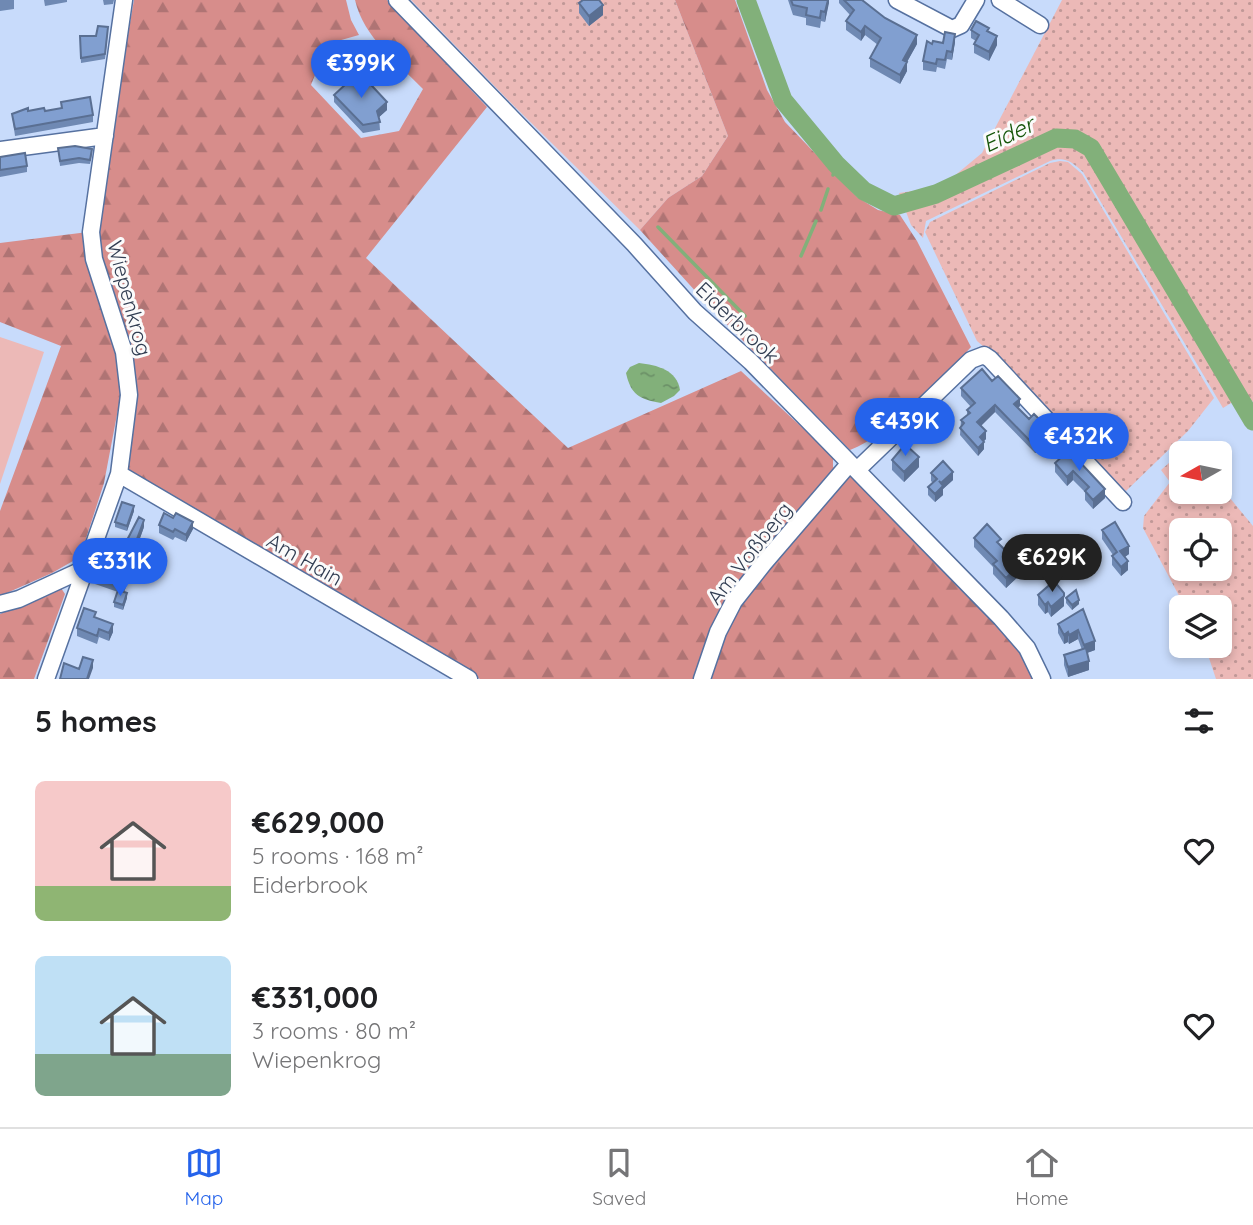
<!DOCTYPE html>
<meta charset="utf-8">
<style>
body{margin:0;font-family:Quicksand,sans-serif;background:#f2f2f2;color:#202124;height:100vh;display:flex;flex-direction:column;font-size:26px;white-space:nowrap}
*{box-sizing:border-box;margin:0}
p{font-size:23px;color:#757577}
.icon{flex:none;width:38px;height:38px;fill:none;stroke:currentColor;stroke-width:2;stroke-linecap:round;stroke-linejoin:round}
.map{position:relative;height:679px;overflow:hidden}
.sheet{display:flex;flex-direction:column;background:#fff;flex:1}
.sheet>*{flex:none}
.needle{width:46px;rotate:261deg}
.tools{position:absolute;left:1169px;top:441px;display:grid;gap:14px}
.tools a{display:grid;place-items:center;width:63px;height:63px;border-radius:10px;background:#fff;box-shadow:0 4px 10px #0003;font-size:35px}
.price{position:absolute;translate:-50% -60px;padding:0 16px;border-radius:24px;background:#2563eb;color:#fff;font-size:23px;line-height:46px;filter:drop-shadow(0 2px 4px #0008)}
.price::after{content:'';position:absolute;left:50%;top:42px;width:21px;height:16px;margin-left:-10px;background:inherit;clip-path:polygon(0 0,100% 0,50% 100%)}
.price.active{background:#222;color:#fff}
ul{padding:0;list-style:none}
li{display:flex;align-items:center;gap:21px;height:175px;padding:0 35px}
li span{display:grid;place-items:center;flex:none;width:196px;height:140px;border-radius:10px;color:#555}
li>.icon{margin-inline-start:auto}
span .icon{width:84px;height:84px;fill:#fffc;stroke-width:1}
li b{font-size:30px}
h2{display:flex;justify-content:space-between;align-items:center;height:84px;padding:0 35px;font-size:30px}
.tab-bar{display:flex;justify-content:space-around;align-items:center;height:98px;border-top:2px solid #e0e0e0;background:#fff;font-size:19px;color:#757577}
.tab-bar a{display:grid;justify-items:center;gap:4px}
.tab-bar .active{color:#2563eb}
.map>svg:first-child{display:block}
.grass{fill:url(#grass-dots);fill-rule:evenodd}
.forest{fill:url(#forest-firs)}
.green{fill:#ecb9b7}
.water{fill:url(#water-ripples)}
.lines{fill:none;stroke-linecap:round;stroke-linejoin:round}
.stream{stroke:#82b07a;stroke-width:3.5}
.river{stroke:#82b07a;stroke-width:19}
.minor-casing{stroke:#5671a0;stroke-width:19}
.minor{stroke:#fff;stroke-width:16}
.wall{fill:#6f89b3}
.shaded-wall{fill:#5a6f92}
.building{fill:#819fd0;stroke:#5a6f92;stroke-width:2}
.labels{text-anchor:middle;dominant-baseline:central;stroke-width:6;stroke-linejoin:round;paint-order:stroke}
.street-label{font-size:21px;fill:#313d52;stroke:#fbfbfb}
.water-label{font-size:23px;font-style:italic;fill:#155509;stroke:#fbfbfb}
</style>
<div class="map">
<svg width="1253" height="679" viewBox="0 0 1253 679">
<defs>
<pattern id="grass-dots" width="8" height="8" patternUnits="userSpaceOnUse" patternTransform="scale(1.75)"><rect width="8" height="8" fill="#ecb9b7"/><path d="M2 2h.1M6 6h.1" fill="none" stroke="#c09897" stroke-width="1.8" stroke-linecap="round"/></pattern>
<pattern id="forest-firs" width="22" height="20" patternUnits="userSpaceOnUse" patternTransform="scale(1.75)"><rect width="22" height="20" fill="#d78d8b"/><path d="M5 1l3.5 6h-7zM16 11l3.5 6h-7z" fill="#af7474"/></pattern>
<pattern id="water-ripples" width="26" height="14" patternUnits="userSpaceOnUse" patternTransform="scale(1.75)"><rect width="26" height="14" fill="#82b07a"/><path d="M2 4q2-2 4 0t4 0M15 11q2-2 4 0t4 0" fill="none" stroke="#6b9067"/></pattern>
</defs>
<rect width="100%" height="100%" fill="#c8dbfb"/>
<path class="grass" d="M411,0H675L728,136L702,176L668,198L640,230L509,101Z
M1062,0H1253V402L1246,394L1223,408L1083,172C1072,162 1065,156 1050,161L926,221L923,238L911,225L899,193L941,187L982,153Z
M1060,161L1068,162L1082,174L1214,398L1188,431L1126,491L1089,458L997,358L977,341L925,232L930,222L1050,163Z
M1187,447L1192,453H1181V492H1220V486L1253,526V679H1216L1205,646H1220V607H1185L1143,528L1144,516L1170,482L1161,470ZM1181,530H1220V569H1181Z"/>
<path class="forest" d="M134,0H346L351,20L359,35L327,44L311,85L361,138L399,131L423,89C397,62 364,38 355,0H387L487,107L366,258L568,448L741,371L833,456V467L845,475L854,476L1022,649L1036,679H480L125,472L135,392L96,252L110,137Z
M675,0H735L767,90L785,122L857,197L878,210L900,215L917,241L971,347C942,379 890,435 850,450L708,305L640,230L668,198L702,176L728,136Z
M88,232L121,351L123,383L104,483L80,557L52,573L0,596V511L61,346L0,322V243Z
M61,588L65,594L34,679H0V614Z"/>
<path class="green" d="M0,337L44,352L0,484Z"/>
<path class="water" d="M639,363C657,365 677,370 680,390L674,396L661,403C639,399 631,395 626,373L630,367Z"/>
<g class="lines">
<path class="stream" d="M833,175L836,164
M821,210L828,189
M658,227L745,316
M801,256L816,221"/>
<path class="river" d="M746,0L783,100L836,164L864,191L894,206L936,194L1056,138L1075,139L1091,148L1253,421"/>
<g class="minor-casing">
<path id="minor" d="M397,0L634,244L695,312L751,362L1001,618L1027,648L1042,679
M897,0L952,29L961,25L976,0
M1000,0L1040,25
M0,150L105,136
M857,470L971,360L984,355L990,359L1123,502
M119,474L469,679
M0,604L19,599L86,568
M46,679L119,474L129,395L124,352L94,259L91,232L124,0
M702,679L718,632L734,601L764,563L849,464"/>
</g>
<use href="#minor" class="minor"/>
</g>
<path class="wall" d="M0,0H14V9L0,11Z
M44,0H67V2L45,6Z
M103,0H114L113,4L104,5Z
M788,0H829L825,22L821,21L820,28L806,25V18L793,15Z
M839,0H864V2L917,44L907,62V71L900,84L870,67V58L878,45L865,35L861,41L846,30V21L850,15L839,3Z
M579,3L603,15L589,26L579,13Z
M971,30L989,32L997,45L989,61L974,53V44L976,41L971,38Z
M108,32L105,59L81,63L80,36H96Z
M955,42L952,60L947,59L945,69L937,67L936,72L923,70V61L932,44Z
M334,95L387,110L379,117L380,130L363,133L334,102Z
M61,102L93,115V122L15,136L12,114L28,111H45L61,108Z
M58,148L92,154L90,164L79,163L60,166Z
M0,157L27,166V172L0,177Z
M992,381L1020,406L1018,408L1045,433L1046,445L1035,453L995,412L980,426L986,439L984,441V449L978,456L960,435L961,420L967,415V410L971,407L961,396V388Z
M1060,446L1105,498L1093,509L1085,500V492L1073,480L1067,486L1055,472V463L1061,457L1060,455Z
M892,460L919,467L904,482L892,470Z
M931,473L953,480L943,489V495L935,502L928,495V487L933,483L931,481Z
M134,511L127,531L115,527V522Z
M159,525L193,529L186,542L175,537L173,540L159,533Z
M144,527L131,563L126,561L122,575L127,584L124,592L127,598L123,610L114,607V602L118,592L95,584V576L119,547L125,544Z
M1102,530L1129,554L1125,557L1128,570L1121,576L1112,565V556L1113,555L1102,539Z
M974,538L1001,546L1020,575L1006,588L993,574V567L974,547Z
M1038,595L1064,606L1051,617L1048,612L1045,614L1038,605Z
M1066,598L1079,604L1072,610L1066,603Z
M1083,609L1095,650L1087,653L1089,670L1068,677L1064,665V655L1082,650L1078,639L1069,644L1068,642L1064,644L1058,633V624Z
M96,618L113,632L109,641L99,637L97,644L77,636V628Z"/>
<path class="shaded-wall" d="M828,0H829V3L825,22V12Z
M603,5V15L589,26V16Z
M865,26V35L861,41V32Z
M955,34V42L952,60V52Z
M917,35V44L903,69V60Z
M997,36V45L989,61V52Z
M907,62V71L900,84V75Z
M387,102V110L377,119V111Z
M1020,399V406L1014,411V404Z
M995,405V412L977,430V422Z
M986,431V439L980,445V437Z
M1046,438V445L1035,453V446Z
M984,442V449L978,456V448Z
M919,457V467L904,482V472Z
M1073,471V480L1067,486V477Z
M953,472V480L943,489V495L935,502V494L941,483Z
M1105,489V498L1093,509V500Z
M134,506V511L127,531V526Z
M144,520V527L131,563V555Z
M193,522V529L186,542V535Z
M1129,546V554L1120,560V551Z
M126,554V561L119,581V574Z
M1128,561V570L1121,576V567Z
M1020,565V575L1006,588V578Z
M127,576V584L123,594V586Z
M127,593V598L123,610V605Z
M1064,596V606L1051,617V607Z
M1079,600V604L1072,610V605Z
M1048,602V612L1045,614V605Z
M113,624V632L109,641V633Z
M1078,630V639L1069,644V635Z
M1068,632V642L1064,644V635Z
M1095,641V650L1084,654V645Z
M93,660V668L89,679H87Z
M1089,661V670L1068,677V667Z"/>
<path class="building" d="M583,0H599L603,5L589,16L579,3Z
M791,0H828L825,12L821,11L820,18L806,15L807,8L793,5Z
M844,0H862L885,18L917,35L903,60L907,62L900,75L870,58L881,38L865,26L861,32L846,21L854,10Z
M976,21L989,28L987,31L997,36L989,52L974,44L979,35L971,30Z
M98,26L108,27L105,54L81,58L80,36H96Z
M945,32L955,34L952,52L947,51L945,60L937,59L936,64L923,61L927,41L932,44L933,41L943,43Z
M359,72L387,102L377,111L380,122L363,125L334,95Z
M90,97L93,115L15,129L12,114L28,108V111L44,108L45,111L62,108L61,102Z
M75,146L92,149L90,160L79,158L60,161L58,148Z
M25,153L27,166L0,170V157Z
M982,369L992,381L998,376L1020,399L1014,404L1029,419L1034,414L1045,425L1041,429L1046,438L1035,446L995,405L977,422L986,431L980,437L984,442L978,448L960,428L964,423L961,420L970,413L967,410L975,403L961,388Z
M1063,444L1105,489L1093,500L1085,491L1089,487L1073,471L1067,477L1055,463L1066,453L1060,446Z
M907,446L919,457L904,472L892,460L902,448Z
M943,461L953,472L941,483L939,481L943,486L935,494L928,487L937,479L931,473Z
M122,502L134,506L127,526L115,522Z
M164,513L173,518L176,513L193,522L186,535L175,529L173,532L159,525Z
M139,517L144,520L131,555L126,554L119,574L127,576L123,586L95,576L107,543L119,547L120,543L125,544Z
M1115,522L1129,546L1120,551L1128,561L1121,567L1112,556L1117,552L1102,530Z
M987,524L1001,539L997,542L1020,565L1006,578L993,564L997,561L974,538Z
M1054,581L1064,593V596L1051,607L1048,602L1045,605L1038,595Z
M118,590L127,593L123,605L114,602Z
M1076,590L1079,600L1072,605L1066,598Z
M84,608L96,612L94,617L113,624L109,633L99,629L97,636L77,628Z
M1083,609L1095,641L1084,645L1078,630L1069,635L1068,632L1064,635L1058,624Z
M1086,648L1089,661L1068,667L1064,655Z
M83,657L93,660L87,679H60L64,663L79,669Z"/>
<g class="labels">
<g class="street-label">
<text transform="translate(130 298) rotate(75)">Wiepenkrog</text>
<text transform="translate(738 322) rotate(44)">Eiderbrook</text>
<text transform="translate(749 553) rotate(-52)">Am Voßberg</text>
<text transform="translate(305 559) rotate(30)">Am Hain</text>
</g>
<g class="water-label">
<text transform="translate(1008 134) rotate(-25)">Eider</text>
</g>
</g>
</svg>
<div class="tools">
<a><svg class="needle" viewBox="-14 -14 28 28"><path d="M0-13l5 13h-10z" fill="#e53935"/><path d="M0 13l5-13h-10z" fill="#757577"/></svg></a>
<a><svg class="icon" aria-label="locate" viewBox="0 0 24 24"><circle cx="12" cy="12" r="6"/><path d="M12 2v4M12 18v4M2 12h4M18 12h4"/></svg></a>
<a><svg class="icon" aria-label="layers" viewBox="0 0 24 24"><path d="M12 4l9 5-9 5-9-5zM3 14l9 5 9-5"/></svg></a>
</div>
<b class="price" style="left:361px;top:100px">€399K</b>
<b class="price" style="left:905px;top:458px">€439K</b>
<b class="price" style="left:1079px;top:473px">€432K</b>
<b class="price active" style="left:1052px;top:594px">€629K</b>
<b class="price" style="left:120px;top:598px">€331K</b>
</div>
<section class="sheet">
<h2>5 homes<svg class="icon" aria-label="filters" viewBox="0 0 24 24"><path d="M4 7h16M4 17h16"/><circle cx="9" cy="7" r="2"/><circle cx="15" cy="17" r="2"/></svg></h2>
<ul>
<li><span style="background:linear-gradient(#f6c9c9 75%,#8fb573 0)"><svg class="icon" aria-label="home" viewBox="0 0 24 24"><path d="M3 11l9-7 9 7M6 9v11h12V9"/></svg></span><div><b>€629,000</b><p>5 rooms · 168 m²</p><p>Eiderbrook</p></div><svg class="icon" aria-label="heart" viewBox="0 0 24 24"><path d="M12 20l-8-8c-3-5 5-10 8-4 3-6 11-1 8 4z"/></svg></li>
<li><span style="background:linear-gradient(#bfe0f5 70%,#7fa58c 0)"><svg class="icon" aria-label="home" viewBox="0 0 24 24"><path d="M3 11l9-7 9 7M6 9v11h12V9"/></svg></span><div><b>€331,000</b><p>3 rooms · 80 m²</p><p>Wiepenkrog</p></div><svg class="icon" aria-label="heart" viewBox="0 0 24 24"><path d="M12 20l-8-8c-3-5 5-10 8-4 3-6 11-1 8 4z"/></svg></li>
</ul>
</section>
<nav class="tab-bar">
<a class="active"><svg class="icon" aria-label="map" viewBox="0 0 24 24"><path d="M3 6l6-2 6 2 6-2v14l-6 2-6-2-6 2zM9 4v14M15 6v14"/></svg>Map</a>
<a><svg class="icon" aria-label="saved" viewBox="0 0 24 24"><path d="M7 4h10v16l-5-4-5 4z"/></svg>Saved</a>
<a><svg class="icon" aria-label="home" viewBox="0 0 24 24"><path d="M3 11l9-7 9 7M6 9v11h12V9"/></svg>Home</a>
</nav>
